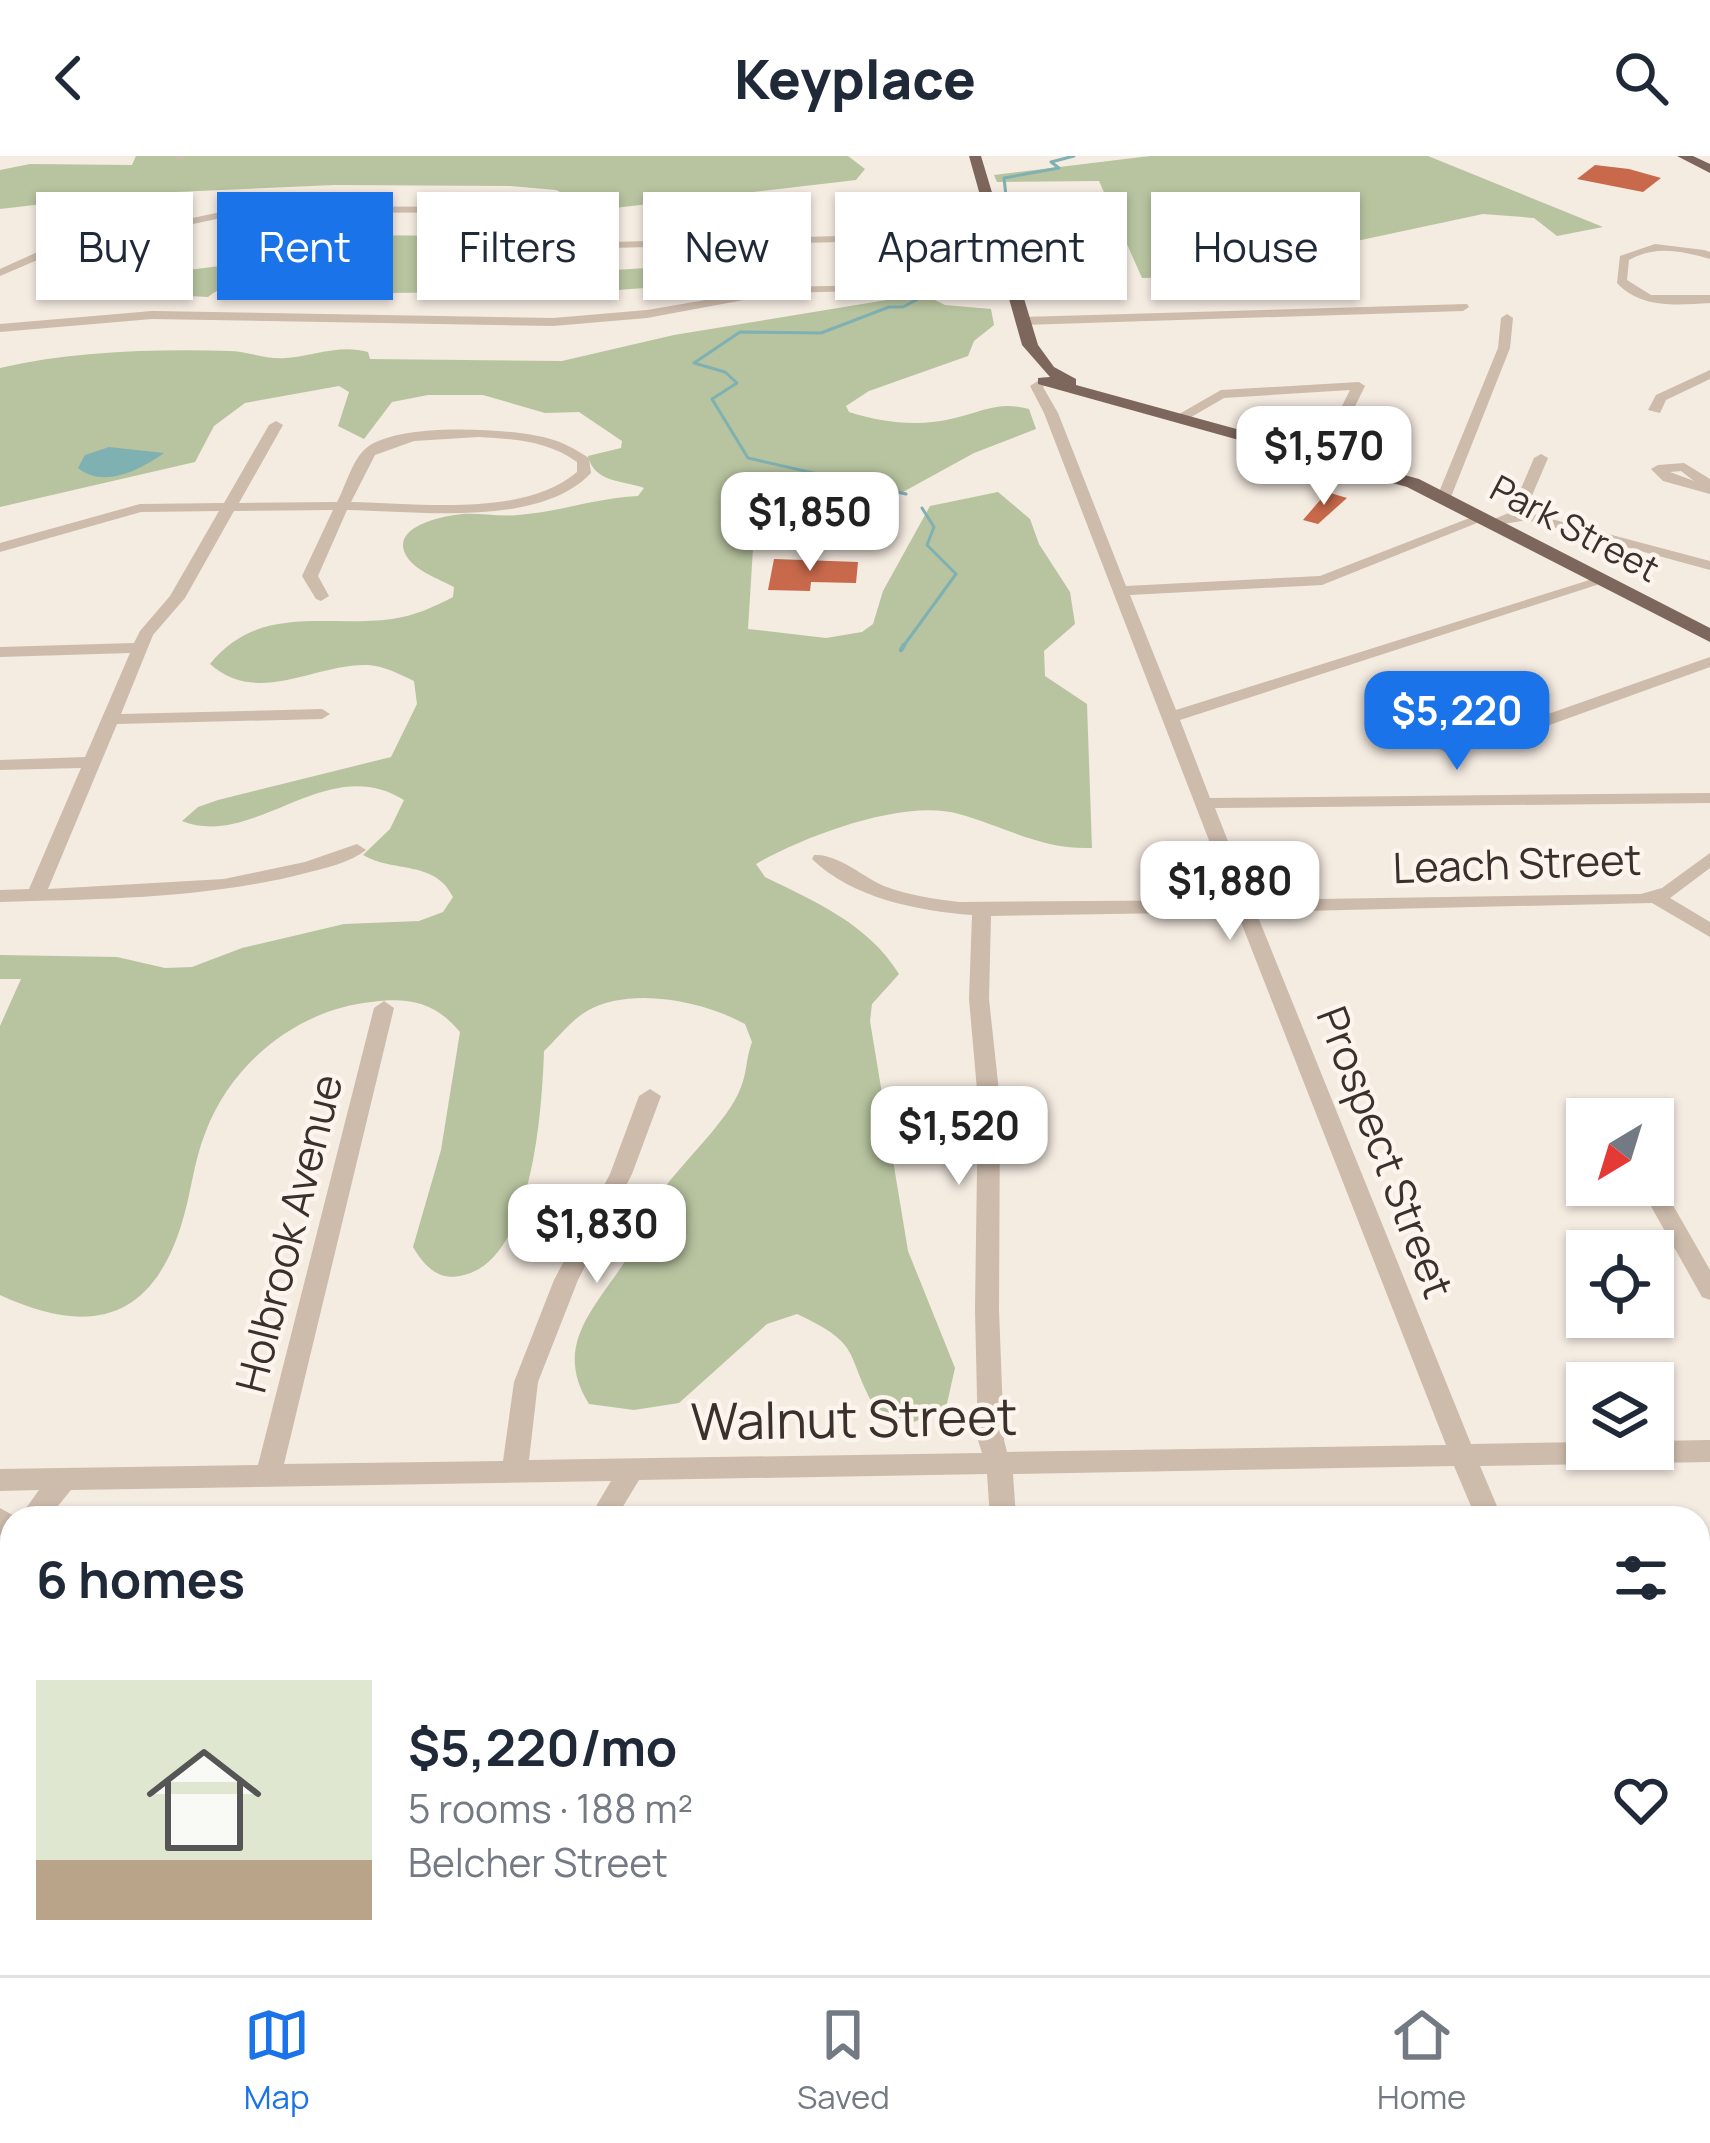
<!DOCTYPE html>
<meta charset="utf-8">
<style>
body{margin:0;font-family:Manrope,sans-serif;background:#f6f6f7;color:#1f2937;height:100vh;display:flex;flex-direction:column;font-size:45px;white-space:nowrap}
*{box-sizing:border-box;margin:0}
p{font-size:39px;color:#747a83}
.icon{flex:none;width:66px;height:66px;fill:none;stroke:currentColor;stroke-width:2;stroke-linecap:round;stroke-linejoin:round}
.map{position:relative;flex:1;overflow:hidden}
.sheet{position:absolute;left:0px;top:1350px;width:1710px;height:471px;display:flex;flex-direction:column;background:#fff;border-radius:36px 36px 0 0;box-shadow:0 3px 9px #0004}
.sheet>*{flex:none}
.hud{position:absolute;left:36px;top:36px;width:1638px;height:108px;display:flex;gap:24px}
.needle{width:78px;rotate:218deg}
.tools{position:absolute;left:1566px;top:942px;display:grid;gap:24px}
.tools a{display:grid;place-items:center;width:108px;height:108px;border-radius:0px;background:#fff;box-shadow:0 3px 9px #0004;font-size:60px}
.price{position:absolute;translate:-50% -102px;padding:0 27px;border-radius:24px;background:#fff;color:#222;font-size:39px;line-height:78px;filter:drop-shadow(0 3px 6px #0008)}
.price::after{content:'';position:absolute;left:50%;top:72px;width:36px;height:27px;margin-left:-18px;background:inherit;clip-path:polygon(0 0,100% 0,50% 100%)}
.price.current{background:#1a73e8;color:#fff}
ul{padding:0;list-style:none}
li{display:flex;align-items:center;gap:36px;height:300px;padding:0 36px}
li+li{border-top:3px solid #e0e1e3}
li span{display:grid;place-items:center;flex:none;width:336px;height:240px;border-radius:0px;color:#555}
li>.icon{margin-inline-start:auto}
span .icon{width:144px;height:144px;fill:#fffc;stroke-width:1}
li b{font-size:51px}
h2{display:flex;justify-content:space-between;align-items:center;height:144px;padding:0 36px;font-size:51px}
.pill{padding:0 42px;border-radius:0px;background:#fff;box-shadow:0 3px 9px #0004;font-size:42px;line-height:108px}
.pill.current{background:#1a73e8;color:#fff}
header{display:flex;justify-content:space-between;align-items:center;height:156px;padding:0 36px;background:#fff;font-size:54px;font-weight:800}
.tabs{display:flex;justify-content:space-around;align-items:center;height:168px;border-top:3px solid #e0e1e3;background:#fff;font-size:33px;color:#747a83}
.tabs a{display:grid;justify-items:center;gap:6px}
.tabs .current{color:#1a73e8}
.map>svg:first-child{display:block}
.green{fill:#b8c4a0}
.water{fill:#7fb0b2}
.lines{fill:none;stroke-linecap:round;stroke-linejoin:round}
.stream-far1{stroke:#7fb0b2;stroke-width:3}
.stream{stroke:#7fb0b2;stroke-width:4.5}
.building{fill:#c8694b}
.minor{fill:#cdbbac;fill-rule:evenodd}
.major{fill:#7d675c;fill-rule:evenodd}
.labels{text-anchor:middle;dominant-baseline:central;stroke-width:9;stroke-linejoin:round;paint-order:stroke}
.far-street-label{font-size:36px;fill:#3b302b;stroke:#fbf5ee}
.street-label{font-size:42px;fill:#3b302b;stroke:#fbf5ee}
.near-street-label{font-size:51px;fill:#3b302b;stroke:#fbf5ee}
</style>
<header><svg class="icon" aria-label="back" viewBox="0 0 24 24"><path d="M15 5l-7 7 7 7"/></svg>Keyplace<svg class="icon" aria-label="search" viewBox="0 0 24 24"><circle cx="10" cy="10" r="6"/><path d="M15 15l6 6"/></svg></header>
<div class="map">
<svg width="1710" height="1819" viewBox="0 0 1710 1819">
<rect width="100%" height="100%" fill="#f4ebe1"/>
<path class="green" d="M136,0H848L865,13L856,24L597,54L556,34L510,30L335,29L130,38L0,53V14L30,8L132,9Z
M1150,0H1428L1603,71L1557,80L1534,62L1483,58L1333,90L1360,116L1142,122L1099,25L997,26L994,19Z
M226,78L466,80L468,94C525,129 673,109 741,105L742,115C658,138 574,136 488,136C436,136 384,138 332,136C295,134 238,115 208,141L149,138L148,119L220,110Z
M923,138L945,149L991,153L994,169L974,185L968,200L869,235L846,250L849,256C883,267 920,271 955,262C984,255 999,245 1029,253L1036,273L974,297L872,353L755,360L748,473L826,482L862,476L873,468L883,435L930,350L998,336L1030,363L1039,388L1070,436L1075,468L1044,495L1045,520L1087,548L1092,692C1042,694 1006,671 959,658C905,642 804,680 756,708L765,721C816,746 868,768 899,818L872,848L870,865L908,1095L955,1212L946,1252L914,1266L877,1255C843,1198 866,1190 797,1158L767,1168L679,1247L634,1254L589,1248C549,1184 603,1146 633,1092C642,1076 647,1057 657,1042C678,1010 729,965 741,931C747,916 746,902 752,886L745,868C703,845 631,830 587,855C571,864 557,883 544,895C542,954 533,1102 464,1119C439,1126 425,1111 413,1091L441,994L460,876C435,846 409,841 371,846C297,854 232,907 206,975C193,1006 191,1041 180,1073C148,1169 85,1178 0,1139V870L21,823H0V799L117,801L165,812L192,811L242,792L344,768L419,765L443,756L453,741C435,704 394,717 363,699L390,673L404,644C327,595 254,694 182,665L198,651L218,644L391,601L417,548L414,525C399,518 385,510 368,509C315,507 258,551 210,508C259,447 326,472 392,463C414,460 434,451 453,441L454,431C439,423 416,415 407,401C388,371 442,360 462,358C481,357 499,361 518,359C559,356 596,342 638,340L644,332C623,324 594,327 588,300L621,292L622,285L579,256L545,257L483,239H428L392,246L364,283L338,270L349,236L339,230L245,247L214,270L195,306L0,351V212C74,195 156,193 231,195C249,196 268,204 286,202C315,200 339,188 368,196L370,203L562,205L674,179Z"/>
<path class="water" d="M109,291L164,297C140,314 103,333 78,312L85,299Z"/>
<g class="lines">
<path class="stream-far1" d="M1007,49L1004,22L1059,12L1051,6L1074,0
M900,77L899,59L977,50
M911,85L918,109L937,127
M906,338L748,302L712,243L737,227L725,216L694,207L740,176L821,177L889,151H903L937,133
M902,492L956,418L927,389L934,371L922,352"/>
<path class="stream" d="M901,494L904,489"/>
</g>
<path class="building" d="M1595,9L1629,13L1661,22L1643,36L1577,23Z
M1327,336L1347,342L1318,368L1303,364Z
M774,403L858,406L856,427L811,426L810,435L768,434Z"/>
<g class="lines">
<path class="minor" d="M188,0L179,4L174,1L175,0Z
M249,50L504,51C531,57 545,80 572,87L998,76L1003,79L998,82L572,93C542,87 531,66 504,57L249,56L49,99L0,120V113L42,94Z
M1655,88L1704,94L1710,96V103C1682,95 1656,89 1629,104L1627,124L1651,139H1710V147C1677,149 1641,153 1617,127L1620,100Z
M1013,126L1019,129L1017,131L782,137L647,162L553,170L152,163L0,176V168L152,155L553,162L647,154L782,131Z
M1467,148L1469,151L1463,155L1023,169L1017,165L1023,161Z
M1507,158L1513,162L1510,192L1451,341L1439,344L1437,341L1498,192L1501,162Z
M1710,214V223L1666,244L1660,257L1648,254L1656,239Z
M1044,221L1050,225L1043,231L1058,257L1126,430L1320,420L1480,358L1492,361L1322,429L1130,439L1176,554L1599,421L1612,424L1180,564L1210,642L1710,637V647L1215,652L1251,744L1641,738L1662,732L1710,697V712L1670,742L1710,766V781L1652,747L1256,756L1471,1288L1587,1286V1293H1653V1285L1710,1284V1306L1480,1310L1502,1362H1476L1454,1310L1013,1318L1016,1362H990L987,1318L639,1324L616,1362H589L611,1325L71,1334L48,1362H19L39,1334L0,1335V1313L258,1309L374,852L384,845L394,852L284,1308L503,1305L514,1226L554,1124L610,1018L639,940L650,933L661,940L632,1018L578,1124L538,1226L529,1304L982,1297L978,1284L975,1154L978,945L969,843L972,759C918,755 852,742 812,703L814,699C837,697 863,721 884,730C908,739 933,743 959,746L1232,744L1044,257L1030,230ZM1237,756L1446,1289L1007,1296L1004,1284L999,1154L1000,945L989,843L991,760Z
M1359,226L1365,230L1342,277L1310,301L1303,297L1331,272L1350,234L1224,242L1186,264L1174,261L1221,234Z
M276,265L283,269L239,347L337,346C345,331 351,308 363,295C390,265 510,272 547,282C563,286 575,293 589,302L591,317C539,372 418,355 347,354L318,420L329,440L321,445L316,443L302,420L333,354L234,355L185,442L153,479L121,558L322,553L330,558L322,563L117,568L48,733L224,723L305,706L357,688L366,694C351,706 326,712 306,717C205,743 103,743 0,746V734L29,733L81,612L0,614V604L85,601L130,497L0,501V491L134,487L140,475L170,440L219,355L141,356L0,396V387L140,348L224,347L269,269ZM479,281C514,283 548,285 577,306V316C523,362 419,347 351,346L375,299L414,285Z
M1541,298L1548,302L1525,356L1710,405V414L1527,364L1492,370V364L1511,356L1534,302Z
M1684,307L1710,323V338L1663,325L1651,313L1658,309ZM1681,315L1694,325L1670,316Z
M1710,501V511L1522,579L1445,596L1436,591L1439,587L1511,571Z
M1619,943L1652,958L1655,963L1653,966V963H1626L1616,958L1603,963H1587V969L1584,968L1581,963L1588,949Z
M1653,1022L1658,1023L1710,1114V1144L1702,1141L1639,1029H1653Z
M0,1352L18,1362H12V1384L0,1379Z
M1698,1582H1710V1610H1698Z
M12,1653V1690L0,1696V1659Z
M622,1809H662L666,1819H626Z
M1663,1809H1695L1699,1819H1667Z"/>
<path class="major" d="M969,0H981L1038,189L1054,211L1076,223V229L1419,323L1710,472V486L1407,331L1038,228V222L1050,221L1022,189Z
M1677,0H1693L1710,8V17Z"/>
</g>
<g class="labels">
<g class="far-street-label">
<text transform="translate(1575 372) rotate(28)">Park Street</text>
</g>
<g class="street-label">
<text transform="translate(1517 707) rotate(-2)">Leach Street</text>
<text transform="translate(1386 996) rotate(69)">Prospect Street</text>
<text transform="translate(288 1077) rotate(-76)">Holbrook Avenue</text>
</g>
<g class="near-street-label">
<text transform="translate(854 1262) rotate(-1)">Walnut Street</text>
</g>
</g>
</svg>
<div class="tools">
<a><svg class="needle" viewBox="-14 -14 28 28"><path d="M0-13l5 13h-10z" fill="#e53935"/><path d="M0 13l5-13h-10z" fill="#747a83"/></svg></a>
<a><svg class="icon" aria-label="locate" viewBox="0 0 24 24"><circle cx="12" cy="12" r="6"/><path d="M12 2v4M12 18v4M2 12h4M18 12h4"/></svg></a>
<a><svg class="icon" aria-label="layers" viewBox="0 0 24 24"><path d="M12 4l9 5-9 5-9-5zM3 14l9 5 9-5"/></svg></a>
</div>
<b class="price" style="left:1324px;top:352px">$1,570</b>
<b class="price" style="left:810px;top:418px">$1,850</b>
<b class="price current" style="left:1457px;top:617px">$5,220</b>
<b class="price" style="left:1230px;top:787px">$1,880</b>
<b class="price" style="left:959px;top:1032px">$1,520</b>
<b class="price" style="left:597px;top:1130px">$1,830</b>
<div class="hud">
<a class="pill">Buy</a>
<a class="pill current">Rent</a>
<a class="pill">Filters</a>
<a class="pill">New</a>
<a class="pill">Apartment</a>
<a class="pill">House</a>
</div>
<section class="sheet">
<h2>6 homes<svg class="icon" aria-label="filters" viewBox="0 0 24 24"><path d="M4 7h16M4 17h16"/><circle cx="9" cy="7" r="2"/><circle cx="15" cy="17" r="2"/></svg></h2>
<ul>
<li><span style="background:linear-gradient(#dfe7d0 75%,#b9a48a 0)"><svg class="icon" aria-label="home" viewBox="0 0 24 24"><path d="M3 11l9-7 9 7M6 9v11h12V9"/></svg></span><div><b>$5,220/mo</b><p>5 rooms · 188 m²</p><p>Belcher Street</p></div><svg class="icon" aria-label="heart" viewBox="0 0 24 24"><path d="M12 20l-8-8c-3-5 5-10 8-4 3-6 11-1 8 4z"/></svg></li>
</ul>
</section>
</div>
<nav class="tabs">
<a class="current"><svg class="icon" aria-label="map" viewBox="0 0 24 24"><path d="M3 6l6-2 6 2 6-2v14l-6 2-6-2-6 2zM9 4v14M15 6v14"/></svg>Map</a>
<a><svg class="icon" aria-label="saved" viewBox="0 0 24 24"><path d="M7 4h10v16l-5-4-5 4z"/></svg>Saved</a>
<a><svg class="icon" aria-label="home" viewBox="0 0 24 24"><path d="M3 11l9-7 9 7M6 9v11h12V9"/></svg>Home</a>
</nav>
